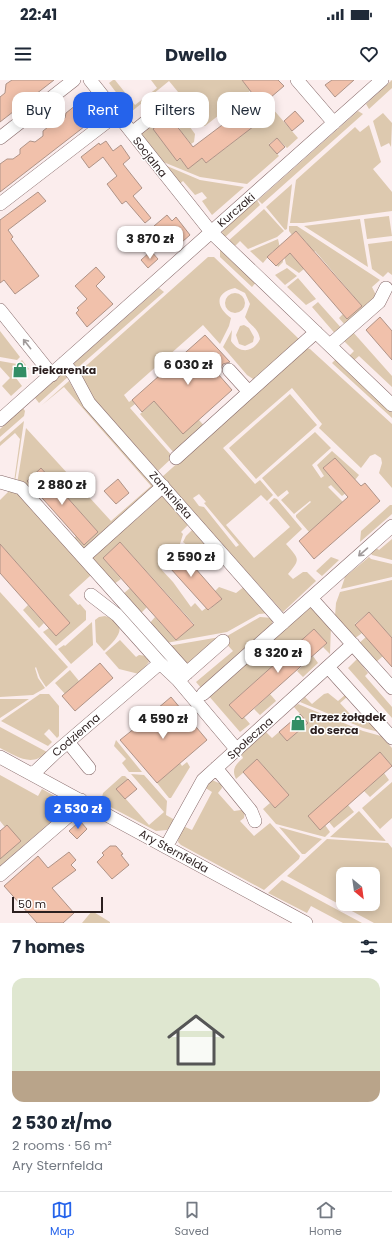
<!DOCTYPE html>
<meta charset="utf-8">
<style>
body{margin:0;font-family:Poppins,sans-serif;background:#f2f2f3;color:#1f2937;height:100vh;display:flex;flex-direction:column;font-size:15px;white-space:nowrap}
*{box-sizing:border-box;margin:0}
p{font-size:13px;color:#747a83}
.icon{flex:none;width:22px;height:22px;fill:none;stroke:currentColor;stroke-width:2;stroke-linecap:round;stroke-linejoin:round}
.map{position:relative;height:843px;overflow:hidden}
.drawer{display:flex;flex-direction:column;background:#fff;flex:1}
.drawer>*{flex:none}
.guide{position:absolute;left:12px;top:12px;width:368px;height:36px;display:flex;gap:8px}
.needle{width:26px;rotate:151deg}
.controls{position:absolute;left:336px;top:787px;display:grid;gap:8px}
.controls a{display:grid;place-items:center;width:44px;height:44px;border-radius:8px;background:#fff;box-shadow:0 2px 10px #0003;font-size:20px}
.scale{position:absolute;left:12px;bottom:10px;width:91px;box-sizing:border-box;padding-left:4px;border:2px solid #2b1f1f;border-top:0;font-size:11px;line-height:14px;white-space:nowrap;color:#2b1f1f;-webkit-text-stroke:3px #fff;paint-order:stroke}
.price{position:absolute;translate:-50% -34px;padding:0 9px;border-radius:8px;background:#fff;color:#222;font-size:13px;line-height:26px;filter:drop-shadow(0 1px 2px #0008)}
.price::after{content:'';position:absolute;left:50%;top:24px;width:12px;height:9px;margin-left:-6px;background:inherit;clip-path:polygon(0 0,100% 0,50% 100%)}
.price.on{background:#2563eb;color:#fff}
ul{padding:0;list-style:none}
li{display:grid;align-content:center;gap:8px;height:212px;padding:0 12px}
li span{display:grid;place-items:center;height:124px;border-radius:12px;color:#555}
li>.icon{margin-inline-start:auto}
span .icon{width:72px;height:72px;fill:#fffc;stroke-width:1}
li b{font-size:17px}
h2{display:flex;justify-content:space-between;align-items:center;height:48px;padding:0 12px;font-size:17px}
.chip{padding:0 14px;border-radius:12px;background:#fff;box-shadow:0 2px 10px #0003;font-size:14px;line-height:36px}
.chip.on{background:#2563eb;color:#fff}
.status{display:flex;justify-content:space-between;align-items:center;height:28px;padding:0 20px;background:#fff;direction:ltr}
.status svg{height:11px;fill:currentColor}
header{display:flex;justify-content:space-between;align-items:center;height:52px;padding:0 12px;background:#fff;font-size:18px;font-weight:700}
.tab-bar{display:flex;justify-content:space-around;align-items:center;height:56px;border-top:1px solid #e0e1e3;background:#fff;font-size:11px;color:#747a83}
.tab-bar a{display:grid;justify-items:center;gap:2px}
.tab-bar .on{color:#2563eb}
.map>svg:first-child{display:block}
.green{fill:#ddc9af;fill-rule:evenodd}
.building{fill:#f1c1ab;stroke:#af9387}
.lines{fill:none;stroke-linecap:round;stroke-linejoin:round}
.minor-casing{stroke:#866969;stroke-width:14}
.minor{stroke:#fff;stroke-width:13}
.oneway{stroke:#a09a9a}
.labels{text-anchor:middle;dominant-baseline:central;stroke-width:3;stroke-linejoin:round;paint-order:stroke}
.street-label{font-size:11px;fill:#2b1f1f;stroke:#fff}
.poi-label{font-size:11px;font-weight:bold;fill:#2b1f1f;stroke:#fff;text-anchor:start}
</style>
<div class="status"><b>22:41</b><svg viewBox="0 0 49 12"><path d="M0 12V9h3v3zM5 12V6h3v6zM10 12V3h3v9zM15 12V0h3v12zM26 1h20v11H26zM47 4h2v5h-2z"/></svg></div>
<header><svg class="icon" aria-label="menu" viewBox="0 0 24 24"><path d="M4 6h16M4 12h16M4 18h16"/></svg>Dwello<svg class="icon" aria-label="heart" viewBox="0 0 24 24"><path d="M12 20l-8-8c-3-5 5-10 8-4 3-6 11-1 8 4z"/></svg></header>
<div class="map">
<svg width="392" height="843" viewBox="0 0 392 843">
<rect width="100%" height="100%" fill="#fbeded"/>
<path class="green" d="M113,0H115L135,25L157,8L151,0H242L248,7L264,0L205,46L192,45L177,24L183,18L169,1L131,32L109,3Z
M270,0H274L259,13L298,58L287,68L277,58L269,64L279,76L247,104L200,97L156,79L135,53L154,38L157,42L163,38L160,34L165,30L177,31L183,39L176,45L169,36L153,49L177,80L180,78L188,89L201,76L206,83L258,43L252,34L257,29L258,15L239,32L235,28Z
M392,0V8L369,29L366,24Z
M358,31L363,34L262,124L258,120Z
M383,33L392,43L391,67L389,63L381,67L373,41Z
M187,43L195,54L194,62L191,64L179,49Z
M369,45L381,82L373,89L392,112V131L303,143H290L296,100L355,47L360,52Z
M160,83L200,100L244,107L212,135L202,121L207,118L202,112L195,115L183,101L177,106Z
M292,104L287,149L285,150L266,127Z
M257,120L260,125L224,158L222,152L225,148Z
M264,129L284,151L277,157L248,169L240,161L233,168L227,162Z
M389,136L392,156L367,159L364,139Z
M360,139L368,187L304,146Z
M289,146H297L380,200L372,207L377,217L345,245L339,238L343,234L347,239L362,226L315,171L300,183L304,189L299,193L286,184L281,163L297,181L300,169L307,163L296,151L292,155L289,151Z
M278,159L283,182L278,187L277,185L282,181L273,171L263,183L250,171Z
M392,161V195L388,192L383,197L372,189L368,164Z
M220,166L257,201L252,207L220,177Z
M208,177H214L300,260L257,298L253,299L247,295L223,267L232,250L231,261C240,275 254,272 260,259C258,247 250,246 245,237L250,224L245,213L235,208C214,213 216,227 231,238L229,246L220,264L203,245L124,315L129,322L132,320L135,324L130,328L173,377L158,391L90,314L78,293Z
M287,188L297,196L285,205L275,195Z
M298,198L316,219L306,225L287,207Z
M159,208L164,212L74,291L73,284Z
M225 223a10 10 0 1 1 20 0a10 10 0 1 1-20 0Z
M318,222L344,251L338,257L312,227Z
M244,245L249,248L254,257L253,262L245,266L239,264L236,255L240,246Z
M0,251L20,277L17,280L0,277Z
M352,251L392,296V307L359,276L352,282L348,277L354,271L342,259Z
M306,268L310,269L392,344V408L379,393L382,383L381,378L375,374L370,376L361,388L319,348L322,344L292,308L223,368L255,404L260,400L273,415L267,421L261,415L226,445L254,478L290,447L269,423L274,418L277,419L302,449L286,464C299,479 301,479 288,494L293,499L303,492H307L316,501L283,532L162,397ZM199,414L206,422L204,423L239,465L236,467L204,427L199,426L193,418Z
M337,278L392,330V338L332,283Z
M22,280L29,289L27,290L20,282L12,289L15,292L13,294L22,306L11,316L2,306L10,298L0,287V281L17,284Z
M65,291L70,295L39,323L35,318Z
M69,301L84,327L157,405L86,471L72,461L76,456L84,465L98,452L41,388L27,401L34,408L30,412L17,404L26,348L111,441L151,406L64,307L42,325Z
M290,314L317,345L256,399L229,368Z
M158,318L199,340L206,348L175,374L140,334Z
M23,328L25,331L24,336L0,357V349Z
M24,341L15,402H14L20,359L15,353L0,366V362Z
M315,352L331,368L312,385L321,398L324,396L317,385L332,371L359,395L355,400L335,378L323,388L343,411L347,412L342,416L331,405L328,407L343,422L309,452L296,437V435L311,422L310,421L294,434L281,420L289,413L287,410L278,417L262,398Z
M11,409L18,411L91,492L90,496L69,515L78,525L80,524L86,531V540L56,566L43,552L49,548L56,555L70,543L0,464V420Z
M161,412L188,445L181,452L183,454L180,464L177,467L175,465L158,479L163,485L160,488L173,502L191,527L195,523L202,531L206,528L209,530L221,519L215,511L219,507L236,513L245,506L270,533L259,534L227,552L166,563L149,544L155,537L176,560L194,544L120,462L103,478L121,499L114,504L91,478L127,443L131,444L151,426Z
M390,425H392V434L360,462L361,451Z
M193,449L208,463L201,469L188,466L183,462L186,456Z
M392,459V480L372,475L370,472L375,467L379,470Z
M331,477L339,480L322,496L316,491Z
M369,477L371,479L392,484V497L341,509L345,497Z
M392,500V558L369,532L355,544L362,553L354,559L335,536L336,523L340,512Z
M130,508L147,527L140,534L123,514Z
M0,512L68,587L46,607L40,598L36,587L35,588L38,598L45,608L33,615L0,617Z
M28,525L44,543L39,548L23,530Z
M311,527L331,545L330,574L323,567L327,563L314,549L229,625L242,639L244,637L250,644L240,652L208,615L307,528Z
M105,536C131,544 117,559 104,571L96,562L95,540L99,537Z
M260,537L273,538L271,549L202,609L196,602L233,571L222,559Z
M92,542L93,565L71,584L58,569L64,565L65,566Z
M220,557L185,586L168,566Z
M366,557L383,576L375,583L358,564Z
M120,560L136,577L139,575L147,576L149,582L139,594L119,589L105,573Z
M313,576L318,583L303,597L297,591Z
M357,579L368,593L365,596L392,627V638L348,588Z
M70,590L79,601L65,614L55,603Z
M328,613L338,621L345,615L347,617L340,623L359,644L366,638L379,652L363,648L300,622L305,617L312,624L324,614Z
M40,614H49L59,626V656L57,658L49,649L44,654L52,662L48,666L1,641Z
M270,614L276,621L260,635L254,629Z
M0,619H29L0,638Z
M298,624L363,651L381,656L392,668V686L380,672L320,750L325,745L330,752L325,757L276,744L263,729L270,723L275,728L289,715L258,680L236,699C231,689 236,684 243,678L241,674L266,652L272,658L279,652L287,661L308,643L294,627Z
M0,647L47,672C32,688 16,676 0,668Z
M116,660L142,692H129L122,683L126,679L114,666Z
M187,682L190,687L171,718H169L157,703L180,683L182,686Z
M384,693L389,700L370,717L364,711Z
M131,694L144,695L167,721L166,735L175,740L167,750L156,751L101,722L103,713L122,696H125L128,699L117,709L149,745L164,732Z
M0,695L38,716L42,709L60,719L59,722L65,725L67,728L0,786V778L18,763L0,741Z
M212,700L221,704L222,708L218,713L234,731L241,730L245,731L244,738L240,741L254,756L270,743L300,776L299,779L264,810L181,765L178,762L179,755L183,746L192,750L212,712L204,707Z
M392,702V738L380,749L362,728Z
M348,725L354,732L334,748L329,742Z
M359,731L386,761L330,757Z
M279,747L322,759L305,774H302Z
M327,759L388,763L392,768V843H374L287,796ZM343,794H373V824H343Z
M282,800L362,843H343L311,826L307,833L268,813Z
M92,831L110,842V843H82Z"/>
<path class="building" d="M12,0H54L0,42V17L5,13L6,4Z
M242,0H278L284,6L257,29L251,21L255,17Z
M332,0H354L335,17L325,5Z
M85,23L95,36L88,41L89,43L0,112V84L7,79H13L20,74V69L30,61L35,62L43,56V51L53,43L58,44L65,38L66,33L76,25L82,26Z
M246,27L258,43L206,83L202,78L188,89L180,78L177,81L153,49L169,36L193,67Z
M295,31L304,41L292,51L284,41Z
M277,58L285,67L277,74L269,65Z
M106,61L113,71L121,65L130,78L123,84L142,108L133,116L151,138L145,143L126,121L122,124L107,104L117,96L103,77L89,88L81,77L99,63L100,65Z
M38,112L46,121L8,150L13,157L11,159L39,196L15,214L4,200L0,203V140Z
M167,135L172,141L176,137L190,155L182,162L179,158L174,162L166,153L162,156L154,146Z
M296,151L362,226L347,239L290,173L276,186L267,177Z
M151,171L158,179L148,188L141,180Z
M96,187L105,197L96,206L113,224L87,247L76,233L79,230L77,228L87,219L75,206Z
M380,237L392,251V280L366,250Z
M205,255L230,282L223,284L218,294L232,310L183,354L154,321L142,332L132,320Z
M20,282L27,290L19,297L12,289Z
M335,378L361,406L365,403L380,421L314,479L299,461L348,417L323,388Z
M41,388L98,452L84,465L27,401Z
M118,399L129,413L116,424L104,411Z
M120,462L194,545L176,560L103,478Z
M0,464L70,543L56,556L0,493Z
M175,465L222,519L208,530L161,478Z
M369,532L392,558V587L355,545Z
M314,549L327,563L242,639L229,625Z
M100,583L113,598L75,631L62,616Z
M171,617L207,660L157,703L120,660L135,648L130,642L139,634L144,640Z
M300,634L308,643L287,661L279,652Z
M380,672L392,686L320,750L308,736Z
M257,679L289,715L275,728L243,692Z
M128,699L137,709L125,719L116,709Z
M80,741L87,749L77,759L69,751Z
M7,745L21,761L0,779V751Z
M110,766H116L123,774L121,775L129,785L112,799L97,782L104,775L102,773Z
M69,772L76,780L71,785L76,790L52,808L74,833L63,843H37L4,806L38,776L48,788Z"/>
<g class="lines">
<g class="minor-casing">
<path id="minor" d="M90,0L211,152L392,325
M297,0L334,43
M132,53L172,21
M0,58L74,0
M0,124L117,34
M0,230L52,295
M330,265L379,222L386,208
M64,283L74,295L89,323L283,543
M229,290L249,312L316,252
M0,340L382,0
M176,378L249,312
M0,402L21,408L187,593
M84,477L163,406
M91,515L117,535L160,583
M311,518L392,608
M328,587L392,658
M181,598L223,561
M203,614L392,446
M68,662L89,688
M0,677L306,843
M216,688L251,731L255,741
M33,694L55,673L160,583L178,600L237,670
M166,767L203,700L353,564
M0,795L73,732L81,720"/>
</g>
<use href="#minor" class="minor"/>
</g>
<defs><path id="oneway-shaft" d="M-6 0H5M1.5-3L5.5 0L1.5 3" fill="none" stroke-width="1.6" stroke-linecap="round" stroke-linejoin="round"/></defs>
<g class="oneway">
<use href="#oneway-shaft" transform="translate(27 264) rotate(-128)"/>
<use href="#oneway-shaft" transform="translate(363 472) rotate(139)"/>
</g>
<defs>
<g id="shop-bare" transform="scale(1.2)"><path d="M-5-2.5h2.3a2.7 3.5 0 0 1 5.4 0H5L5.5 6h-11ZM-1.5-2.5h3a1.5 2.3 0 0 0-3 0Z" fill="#338e65" stroke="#fff" stroke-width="2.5" paint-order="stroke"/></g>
</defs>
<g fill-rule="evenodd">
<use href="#shop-bare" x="20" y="290"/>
<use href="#shop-bare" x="298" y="643"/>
</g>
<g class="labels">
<g class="street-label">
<text transform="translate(150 77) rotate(52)">Socjalna</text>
<text transform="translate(236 130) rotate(-41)">Kurczaki</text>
<text transform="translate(171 415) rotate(49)">Zamknięta</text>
<text transform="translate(76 655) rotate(-41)">Codzienna</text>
<text transform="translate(250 658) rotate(-42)">Społeczna</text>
<text transform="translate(174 771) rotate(29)">Ary Sternfelda</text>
</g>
<g class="poi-label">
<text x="32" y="290">Piekarenka</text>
<text x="310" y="637">Przez żołądek<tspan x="310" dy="13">do serca</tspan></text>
</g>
</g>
</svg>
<div class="controls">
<a><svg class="needle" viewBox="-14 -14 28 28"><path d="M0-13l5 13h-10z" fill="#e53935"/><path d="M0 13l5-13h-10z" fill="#747a83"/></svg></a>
</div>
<div class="scale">50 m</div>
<b class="price" style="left:150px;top:180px">3 870 zł</b>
<b class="price" style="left:188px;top:306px">6 030 zł</b>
<b class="price" style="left:62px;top:426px">2 880 zł</b>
<b class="price" style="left:191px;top:498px">2 590 zł</b>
<b class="price" style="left:278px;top:594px">8 320 zł</b>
<b class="price" style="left:163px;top:660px">4 590 zł</b>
<b class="price on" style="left:78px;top:750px">2 530 zł</b>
<div class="guide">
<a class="chip">Buy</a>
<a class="chip on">Rent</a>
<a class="chip">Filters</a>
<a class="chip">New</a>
</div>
</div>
<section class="drawer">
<h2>7 homes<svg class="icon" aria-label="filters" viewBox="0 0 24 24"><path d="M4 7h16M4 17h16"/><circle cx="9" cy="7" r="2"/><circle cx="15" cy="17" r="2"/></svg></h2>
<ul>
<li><span style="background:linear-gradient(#dfe7d0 75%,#b9a48a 0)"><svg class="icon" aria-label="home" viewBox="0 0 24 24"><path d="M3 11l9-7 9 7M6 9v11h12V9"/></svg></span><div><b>2 530 zł/mo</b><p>2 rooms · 56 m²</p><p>Ary Sternfelda</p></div></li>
</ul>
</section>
<nav class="tab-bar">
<a class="on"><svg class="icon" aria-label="map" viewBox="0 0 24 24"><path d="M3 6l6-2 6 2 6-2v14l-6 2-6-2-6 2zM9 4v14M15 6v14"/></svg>Map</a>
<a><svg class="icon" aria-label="saved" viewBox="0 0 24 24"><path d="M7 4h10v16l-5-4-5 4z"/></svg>Saved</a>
<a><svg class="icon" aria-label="home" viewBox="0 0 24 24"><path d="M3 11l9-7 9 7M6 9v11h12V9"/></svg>Home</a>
</nav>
